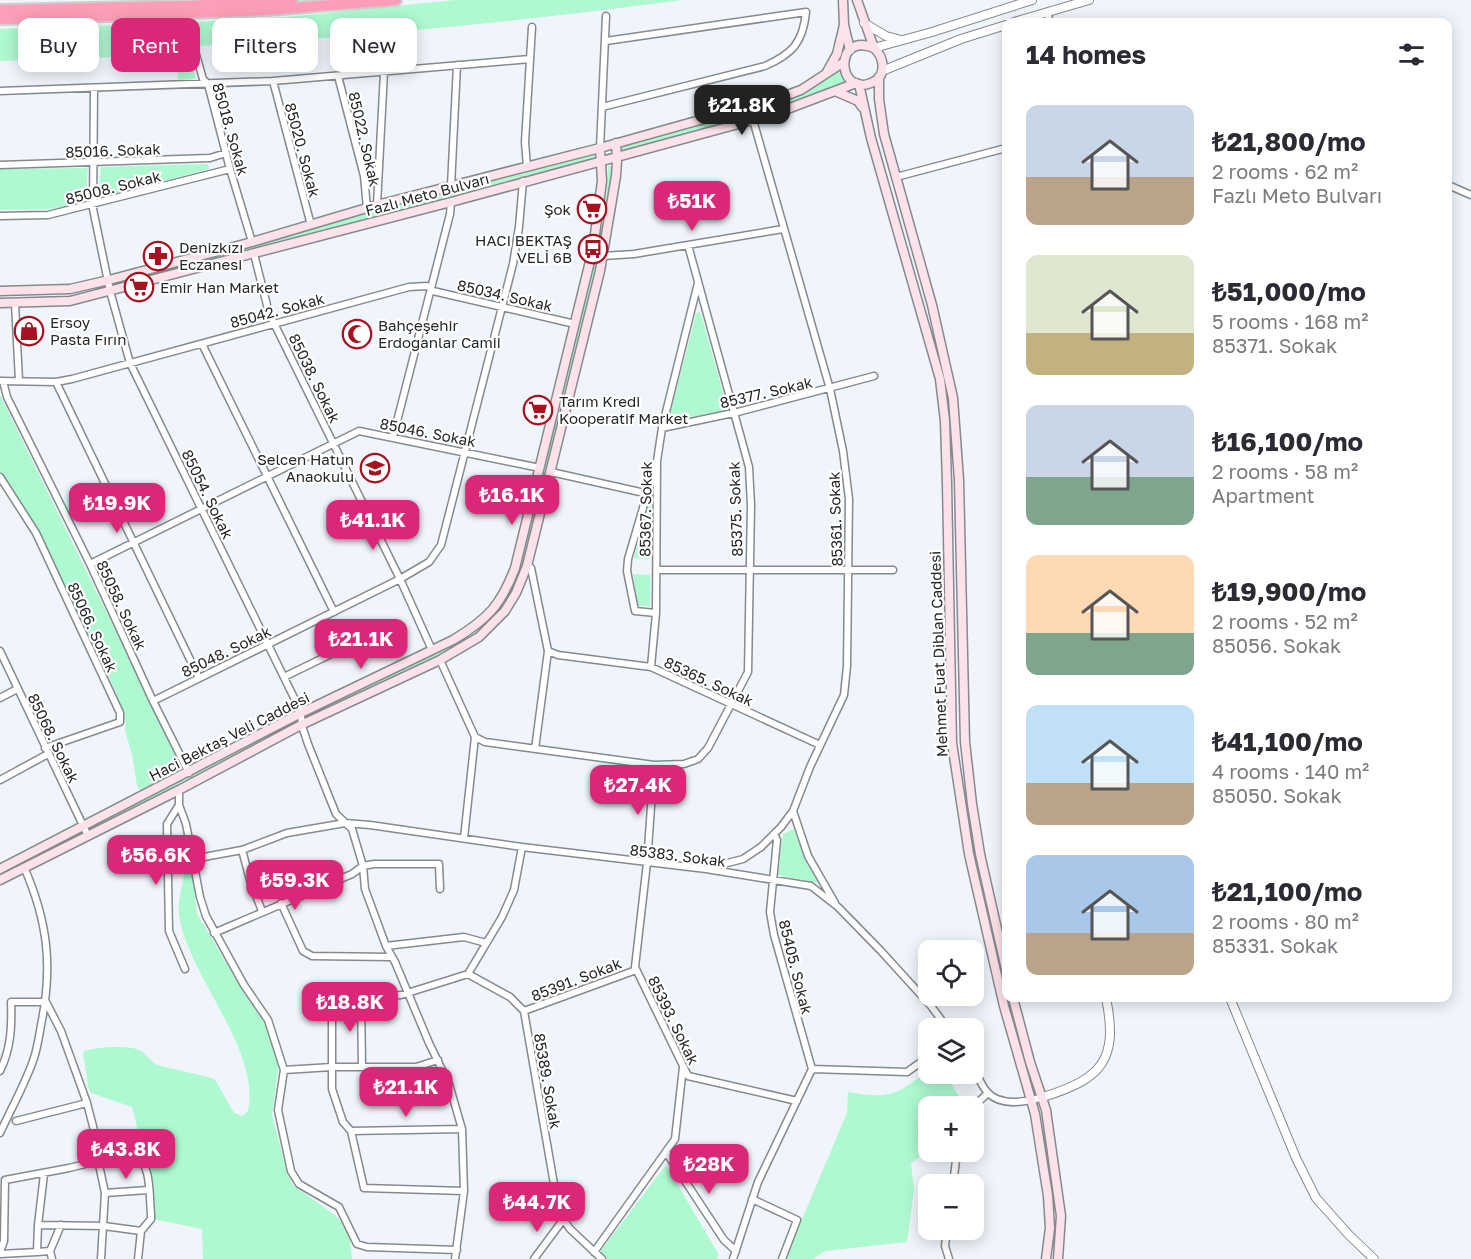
<!DOCTYPE html>
<meta charset="utf-8">
<style>
body{margin:0;font-family:"Golos Text",sans-serif;background:#f2f2f3;color:#2b2b33;height:100vh;display:flex;flex-direction:column;font-size:22px;white-space:nowrap}
*{box-sizing:border-box;margin:0}
p{font-size:20px;color:#7c7c81}
.icon{flex:none;width:33px;height:33px;fill:none;stroke:currentColor;stroke-width:2;stroke-linecap:round;stroke-linejoin:round}
.map{position:relative;flex:1;overflow:hidden}
.panel{position:absolute;left:1002px;top:18px;width:450px;height:984px;display:flex;flex-direction:column;background:#fff;border-radius:12px;box-shadow:0 3px 15px #0003}
.panel>*{flex:none}
.hud{position:absolute;left:18px;top:18px;width:570px;height:54px;display:flex;gap:12px}
.controls{position:absolute;left:918px;top:940px;display:grid;gap:12px}
.controls a{display:grid;place-items:center;width:66px;height:66px;border-radius:12px;background:#fff;box-shadow:0 3px 15px #0003;font-size:30px}
.price{position:absolute;translate:-50% -51px;padding:0 14px;border-radius:12px;background:#db2777;color:#fff;font-size:20px;line-height:39px;filter:drop-shadow(0 2px 3px #0008)}
.price::after{content:'';position:absolute;left:50%;top:36px;width:18px;height:14px;margin-left:-9px;background:inherit;clip-path:polygon(0 0,100% 0,50% 100%)}
.price.on{background:#222;color:#fff}
ul{padding:0;list-style:none}
li{display:flex;align-items:center;gap:18px;height:150px;padding:0 24px}
li span{display:grid;place-items:center;flex:none;width:168px;height:120px;border-radius:12px;color:#555}
li>.icon{margin-inline-start:auto}
span .icon{width:72px;height:72px;fill:#fffc;stroke-width:1}
li b{font-size:26px}
h2{display:flex;justify-content:space-between;align-items:center;height:72px;padding:0 24px;font-size:26px}
.chip{padding:0 21px;border-radius:12px;background:#fff;box-shadow:0 3px 15px #0003;font-size:21px;line-height:54px}
.chip.on{background:#db2777;color:#fff}
.map>svg:first-child{display:block}
.green{fill:#aef9d0}
.lines{fill:none;stroke-linecap:round;stroke-linejoin:round}
.minor-casing{stroke:#848a8f;stroke-width:9}
.tertiary-casing{stroke:#848a8f;stroke-width:10}
.secondary-casing{stroke:#848a8f;stroke-width:11}
.motorway-casing{stroke:#cfd0d0;stroke-width:14}
.minor{stroke:#fff;stroke-width:6}
.tertiary{stroke:#fff;stroke-width:8}
.secondary{stroke:#fee2e9;stroke-width:8}
.motorway{stroke:#fc9eb7;stroke-width:10}
.motorway-bridge-casing{stroke:#cfd0d0;stroke-width:14;stroke-linecap:butt}
.motorway-bridge{stroke:#fc9eb7;stroke-width:10}
.labels{text-anchor:middle;dominant-baseline:central;stroke-width:4.5;stroke-linejoin:round;paint-order:stroke}
.street-label{font-size:15px;fill:#25282a;stroke:#fff}
.poi-label{font-size:15px;fill:#25282a;stroke:#fff;text-anchor:start}
</style>
<div class="map">
<svg width="1471" height="1259" viewBox="0 0 1471 1259">
<rect width="100%" height="100%" fill="#eff5fb"/>
<path class="green" d="M455,0H683C522,21 360,38 198,46L189,22L287,17Z
M180,24L196,79L178,80L176,55L0,61V29L35,27Z
M838,70L845,83L769,111L621,151L620,147L787,100L810,90Z
M595,154L596,158L520,177L387,215L118,285L117,282L264,243L384,208Z
M208,164L209,169L98,198L101,167Z
M608,166H612C604,259 575,350 554,441C546,473 539,506 530,538C524,562 518,588 502,609C478,641 435,657 399,674C370,687 342,700 313,714L311,713L453,644L475,631L500,607L511,589L518,569L594,260L607,187Z
M88,168L85,204L49,209L0,210V169Z
M699,311L702,317L726,404L725,410L668,422L696,314Z
M0,395L129,658L182,770L141,791L137,786L132,754L125,731L126,724L116,692L33,521L0,471Z
M648,503H651L650,559L634,558Z
M633,574L650,575V606H638Z
M287,725L290,727L191,779L90,829L89,827Z
M794,829L804,858L819,883L778,875L783,834Z
M187,871L192,873L197,914L248,999L266,1018L279,1062L272,1115L287,1173L293,1185L336,1216L346,1228L350,1240L352,1259H203L202,1229L153,1219L150,1176L132,1107L91,1093L88,1087L83,1052C95,1047 127,1045 139,1050C146,1053 150,1061 157,1065L212,1078L216,1081L234,1113L242,1116L248,1111C261,1050 189,977 179,916C177,903 182,888 184,875Z
M928,1070V1074H946L965,1107H928V1151L911,1163L914,1189L907,1242L825,1251L813,1259H785L847,1113L848,1092C889,1099 896,1096 928,1070Z
M666,1165L719,1255L717,1259H606L599,1253Z"/>
<g class="lines">
<g class="minor-casing">
<path id="minor" d="M1047,12L1050,22
M187,23L203,79L208,84L230,169L252,242
M338,76L364,176L367,208
M273,81L311,225
M94,88L93,209L110,291L130,363L300,710L303,729L308,744L336,814L352,829L363,866L365,889L386,946L395,962L429,1043L449,1084L462,1129L464,1191L455,1259
M0,91L273,81L530,59
M602,107L765,66C792,54 803,43 806,12L606,41
M600,148L606,16
M0,165L210,158L226,153
M527,167L525,142L532,27
M896,177L1006,148
M1448,185L1471,195
M451,186L457,65
M377,205L384,72
M0,216L48,215L230,169
M254,254L269,313L400,579L432,650
M603,256L634,254L783,229
M15,303L19,381
M202,344L334,612
M0,381L56,382L72,379L409,287L427,286L433,291L575,324
M3,381L7,397L90,564L153,701L189,773
M56,382L199,678
M662,428L738,412L874,376
M393,437L450,214L451,202
M655,467L628,559L627,571L635,611L656,613
M551,472L649,494
M0,477L36,533L120,713V722L45,748
M90,564L359,431L540,468
M527,566L531,568L548,651L535,749
M657,570H893
M0,651L88,836
M548,651L558,655L651,667L820,745
M440,660L475,737L464,838
M651,667L656,613L657,461L662,428L698,283
M284,677L366,637
M0,698L17,689
M153,701L400,579L429,562L441,545L513,264L519,227L523,181
M475,737L485,742L654,765L684,764L698,759L708,748L748,672L751,505L749,467L688,245
M654,765L647,863L635,967L688,1076L797,1101
M0,780L48,754
M179,790V805L186,824L200,897L206,916L244,985L268,1020L284,1070L278,1110L291,1171L299,1184L339,1207L357,1244L367,1247L457,1250
M179,805L167,824L169,931L185,969
M793,811L808,856L835,903
M774,834L777,840L770,912L774,935L812,1069
M242,850L250,880L262,911
M193,859L242,850L287,833L345,823L370,825L522,847L706,869L811,886L838,907L880,950L931,1006L948,1029
M708,868L743,859L761,847L781,827L793,811L810,767L844,695L847,666L849,499L843,451L830,389L753,120
M281,903L303,951L312,956L392,957
M214,933L352,874L363,866L374,864H439L440,889
M386,946L464,937L486,943
M468,974L510,997L524,1011L559,1213L570,1229L602,1259
M361,998L362,1067
M524,1011L636,970
M812,1069L907,1072L928,1057
M974,1069C978,1076 982,1087 988,1093C1002,1107 1026,1102 1043,1097
M284,1070L332,1067H416L438,1060
M0,1071C11,1049 12,1026 11,1002H46L61,1031L87,1103L96,1138L98,1160L105,1193L101,1259
M973,1107L988,1093
M16,1121L87,1103
M351,1131L462,1129
M0,1133C11,1109 24,1086 33,1061C37,1050 39,1037 41,1025C53,967 48,922 24,867
M666,1152L724,1240L736,1251
M953,1185L957,1152
M464,1191L364,1188L351,1131L343,1122L332,1089V998L401,995L468,974L502,917L514,890L522,847
M105,1193L148,1190
M752,1199L797,1220L782,1259
M38,1225L44,1174
M947,1230L945,1246L949,1259
M50,1251L61,1225
M0,1252L4,1241L5,1180L69,1168L133,1152C152,1163 149,1194 151,1214V1219L141,1231L104,1226L38,1225L37,1252L0,1254
M37,1252L50,1251L52,1259
M594,1252L675,1139L683,1067
M138,1259L141,1231
M534,1259L563,1220
M733,1259L758,1182L812,1069"/>
</g>
<g class="tertiary-casing">
<path id="tertiary" d="M1014,22L1089,0
M864,23L886,36L901,40
M874,48L932,32L1032,0
M882,71L961,39L1006,25
M1230,998L1296,1158L1316,1198L1349,1235L1374,1259
M1043,1097C1101,1079 1119,1061 1106,998"/>
</g>
<g class="secondary-casing">
<path id="secondary" d="M843,0L844,25L850,50
M857,0L874,48C885,58 887,77 871,83C837,97 833,31 874,48
M827,72L837,54L844,25
M879,77V99L884,134L932,305L953,398L959,480L965,742L972,804L980,854L1006,969
M859,84L871,138L940,379L945,421L947,483L952,743L969,854L1004,1006L1035,1114L1048,1196L1050,1228L1046,1259
M835,91L858,101L862,107
M0,291L70,289L109,280L252,242L377,205L600,148L782,97L801,90L844,62
M0,303L70,301L451,202L753,120L782,111L856,83
M0,869L301,713L453,640C488,619 501,605 515,568L593,249L602,181L600,148
M0,880L179,790L303,724L440,660L479,637L505,611L516,593L527,566L600,271L616,176L617,161L616,143
M1013,998L1030,1062L1046,1110L1061,1216L1058,1259"/>
</g>
<g class="motorway-casing">
<path id="motorway" d="M190,6L292,0
M0,10L180,6
M190,13L266,10L396,0
M0,19L180,14"/>
</g>
<use href="#minor" class="minor"/>
<use href="#tertiary" class="tertiary"/>
<use href="#secondary" class="secondary"/>
<use href="#motorway" class="motorway"/>
<g class="motorway-bridge-casing">
<path id="motorway-bridge" d="M180,6H190
M180,14L190,13"/>
</g>
<use href="#motorway-bridge" class="motorway-bridge"/>
</g>
<defs>
<g id="supermarket-ring" transform="scale(1.5)"><circle r="9.5" fill="#fff" stroke="#a71120" stroke-width="1.5"/><path d="M-6-5.5h2.5l.6 2H6L4.5 2H-2.5L-4.4-4H-6ZM-1.5 3.2a1.3 1.3 0 1 0 .1 0ZM3 3.2a1.3 1.3 0 1 0 .1 0Z" fill="#a71120"/></g>
<g id="bus-ring" transform="scale(1.5)"><circle r="9.5" fill="#fff" stroke="#a71120" stroke-width="1.5"/><path d="M-5-6H5V4H4V6H2V4H-2V6H-4V4H-5ZM-3.5-4V0h7V-4ZM-3.5 1.2v1.5H-2V1.2ZM2 1.2v1.5H3.5V1.2Z" fill="#a71120"/></g>
<g id="pharmacy-ring" transform="scale(1.5)"><circle r="9.5" fill="#fff" stroke="#a71120" stroke-width="1.5"/><path d="M-2-6h4v4h4v4h-4v4h-4v-4h-4v-4h4Z" fill="#a71120"/></g>
<g id="shop-ring" transform="scale(1.5)"><circle r="9.5" fill="#fff" stroke="#a71120" stroke-width="1.5"/><path d="M-5-2.5h2.3a2.7 3.5 0 0 1 5.4 0H5L5.5 6h-11ZM-1.5-2.5h3a1.5 2.3 0 0 0-3 0Z" fill="#a71120"/></g>
<g id="mosque-ring" transform="scale(1.5)"><circle r="9.5" fill="#fff" stroke="#a71120" stroke-width="1.5"/><path d="M3.5-4.9A6 6 0 1 0 3.5 4.9A5 5 0 1 1 3.5-4.9Z" fill="#a71120"/></g>
<g id="school-ring" transform="scale(1.5)"><circle r="9.5" fill="#fff" stroke="#a71120" stroke-width="1.5"/><path d="M0-5L7-2L0 1L-7-2ZM-4 1L0 2.5L4 1V4Q0 6-4 4Z" fill="#a71120"/></g>
</defs>
<g fill-rule="evenodd">
<use href="#supermarket-ring" x="592" y="209"/>
<use href="#bus-ring" x="593" y="249"/>
<use href="#pharmacy-ring" x="158" y="256"/>
<use href="#supermarket-ring" x="139" y="287"/>
<use href="#shop-ring" x="29" y="331"/>
<use href="#mosque-ring" x="357" y="334"/>
<use href="#supermarket-ring" x="538" y="410"/>
<use href="#school-ring" x="375" y="468"/>
</g>
<g class="labels">
<g class="street-label">
<text transform="translate(231 129) rotate(74)">85018. Sokak</text>
<text transform="translate(365 139) rotate(77)">85022. Sokak</text>
<text transform="translate(113 150) rotate(-2)">85016. Sokak</text>
<text transform="translate(303 150) rotate(75)">85020. Sokak</text>
<text transform="translate(113 187) rotate(-14)">85008. Sokak</text>
<text transform="translate(427 194) rotate(-15)">Fazlı Meto Bulvarı</text>
<text transform="translate(505 295) rotate(13)">85034. Sokak</text>
<text transform="translate(277 310) rotate(-15)">85042. Sokak</text>
<text transform="translate(315 378) rotate(64)">85038. Sokak</text>
<text transform="translate(766 392) rotate(-13)">85377. Sokak</text>
<text transform="translate(428 432) rotate(11)">85046. Sokak</text>
<text transform="translate(208 494) rotate(64)">85054. Sokak</text>
<text transform="translate(645 509) rotate(-89)">85367. Sokak</text>
<text transform="translate(735 509) rotate(-92)">85375. Sokak</text>
<text transform="translate(835 519) rotate(-92)">85361. Sokak</text>
<text transform="translate(122 605) rotate(65)">85058. Sokak</text>
<text transform="translate(93 627) rotate(65)">85066. Sokak</text>
<text transform="translate(226 651) rotate(-26)">85048. Sokak</text>
<text transform="translate(938 654) rotate(-92)">Mehmet Fuat Diblan Caddesi</text>
<text transform="translate(709 681) rotate(25)">85365. Sokak</text>
<text transform="translate(229 736) rotate(-27)">Haci Bektaş Veli Caddesi</text>
<text transform="translate(54 738) rotate(64)">85068. Sokak</text>
<text transform="translate(678 855) rotate(7)">85383. Sokak</text>
<text transform="translate(796 967) rotate(76)">85405. Sokak</text>
<text transform="translate(576 979) rotate(-21)">85391. Sokak</text>
<text transform="translate(674 1020) rotate(64)">85393. Sokak</text>
<text transform="translate(548 1081) rotate(80)">85389. Sokak</text>
</g>
<g class="poi-label">
<text x="571" y="209" text-anchor="end">Şok</text>
<text x="572" y="240" text-anchor="end">HACI BEKTAŞ<tspan x="572" dy="17">VELİ 6B</tspan></text>
<text x="179" y="247">Denizkızı<tspan x="179" dy="17">Eczanesi</tspan></text>
<text x="160" y="287">Emir Han Market</text>
<text x="50" y="322">Ersoy<tspan x="50" dy="17">Pasta Fırın</tspan></text>
<text x="378" y="325">Bahçeşehir<tspan x="378" dy="17">Erdoğanlar Camii</tspan></text>
<text x="559" y="401">Tarım Kredi<tspan x="559" dy="17">Kooperatif Market</tspan></text>
<text x="354" y="459" text-anchor="end">Selcen Hatun<tspan x="354" dy="17">Anaokulu</tspan></text>
</g>
</g>
</svg>
<div class="controls">
<a><svg class="icon" aria-label="locate" viewBox="0 0 24 24"><circle cx="12" cy="12" r="6"/><path d="M12 2v4M12 18v4M2 12h4M18 12h4"/></svg></a>
<a><svg class="icon" aria-label="layers" viewBox="0 0 24 24"><path d="M12 4l9 5-9 5-9-5zM3 14l9 5 9-5"/></svg></a>
<a>+</a>
<a>−</a>
</div>
<b class="price on" style="left:742px;top:136px">₺21.8K</b>
<b class="price" style="left:692px;top:232px">₺51K</b>
<b class="price" style="left:512px;top:526px">₺16.1K</b>
<b class="price" style="left:117px;top:534px">₺19.9K</b>
<b class="price" style="left:373px;top:551px">₺41.1K</b>
<b class="price" style="left:361px;top:670px">₺21.1K</b>
<b class="price" style="left:638px;top:816px">₺27.4K</b>
<b class="price" style="left:156px;top:886px">₺56.6K</b>
<b class="price" style="left:295px;top:911px">₺59.3K</b>
<b class="price" style="left:350px;top:1033px">₺18.8K</b>
<b class="price" style="left:406px;top:1118px">₺21.1K</b>
<b class="price" style="left:126px;top:1180px">₺43.8K</b>
<b class="price" style="left:709px;top:1195px">₺28K</b>
<b class="price" style="left:537px;top:1233px">₺44.7K</b>
<div class="hud">
<a class="chip">Buy</a>
<a class="chip on">Rent</a>
<a class="chip">Filters</a>
<a class="chip">New</a>
</div>
<section class="panel">
<h2>14 homes<svg class="icon" aria-label="filters" viewBox="0 0 24 24"><path d="M4 7h16M4 17h16"/><circle cx="9" cy="7" r="2"/><circle cx="15" cy="17" r="2"/></svg></h2>
<ul>
<li><span style="background:linear-gradient(#c9d6e8 60%,#b9a48a 0)"><svg class="icon" aria-label="home" viewBox="0 0 24 24"><path d="M3 11l9-7 9 7M6 9v11h12V9"/></svg></span><div><b>₺21,800/mo</b><p>2 rooms · 62 m²</p><p>Fazlı Meto Bulvarı</p></div></li>
<li><span style="background:linear-gradient(#dfe7d0 65%,#c2b280 0)"><svg class="icon" aria-label="home" viewBox="0 0 24 24"><path d="M3 11l9-7 9 7M6 9v11h12V9"/></svg></span><div><b>₺51,000/mo</b><p>5 rooms · 168 m²</p><p>85371. Sokak</p></div></li>
<li><span style="background:linear-gradient(#c9d6e8 60%,#7fa58c 0)"><svg class="icon" aria-label="home" viewBox="0 0 24 24"><path d="M3 11l9-7 9 7M6 9v11h12V9"/></svg></span><div><b>₺16,100/mo</b><p>2 rooms · 58 m²</p><p>Apartment</p></div></li>
<li><span style="background:linear-gradient(#ffd9b3 65%,#7fa58c 0)"><svg class="icon" aria-label="home" viewBox="0 0 24 24"><path d="M3 11l9-7 9 7M6 9v11h12V9"/></svg></span><div><b>₺19,900/mo</b><p>2 rooms · 52 m²</p><p>85056. Sokak</p></div></li>
<li><span style="background:linear-gradient(#bfe0f5 65%,#b9a48a 0)"><svg class="icon" aria-label="home" viewBox="0 0 24 24"><path d="M3 11l9-7 9 7M6 9v11h12V9"/></svg></span><div><b>₺41,100/mo</b><p>4 rooms · 140 m²</p><p>85050. Sokak</p></div></li>
<li><span style="background:linear-gradient(#a9c7e8 65%,#b9a48a 0)"><svg class="icon" aria-label="home" viewBox="0 0 24 24"><path d="M3 11l9-7 9 7M6 9v11h12V9"/></svg></span><div><b>₺21,100/mo</b><p>2 rooms · 80 m²</p><p>85331. Sokak</p></div></li>
</ul>
</section>
</div>
